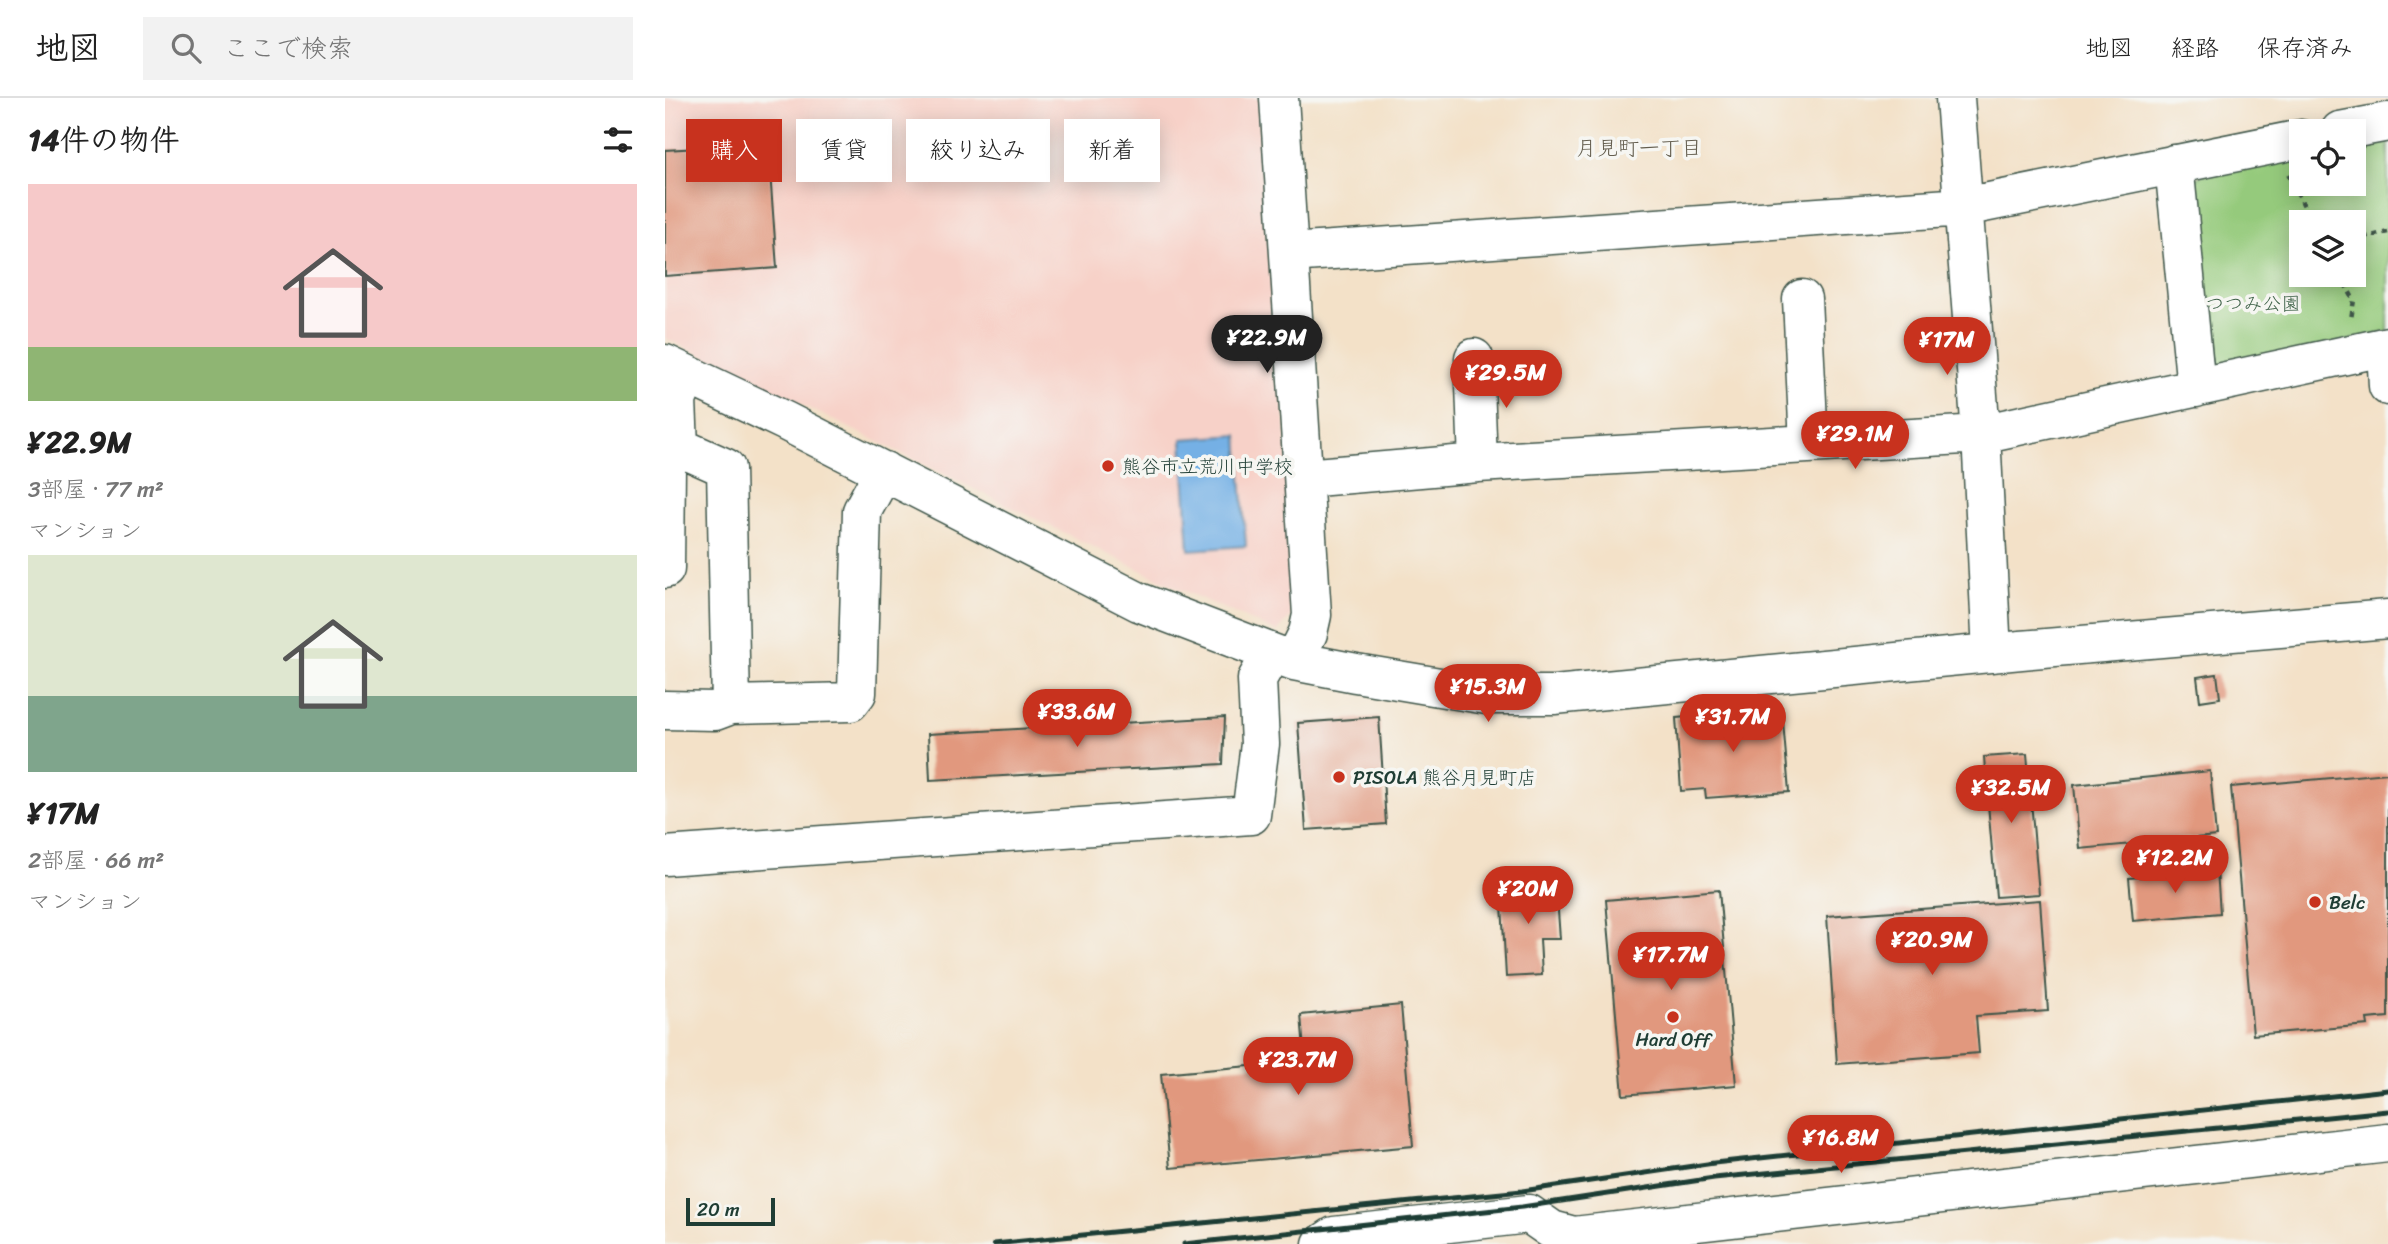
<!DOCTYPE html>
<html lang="ja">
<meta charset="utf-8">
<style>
body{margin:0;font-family:Sriracha,"Klee One",sans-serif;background:#f2f2f2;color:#222;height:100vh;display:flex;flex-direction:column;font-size:26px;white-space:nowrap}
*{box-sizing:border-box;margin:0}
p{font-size:23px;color:#767676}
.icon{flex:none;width:38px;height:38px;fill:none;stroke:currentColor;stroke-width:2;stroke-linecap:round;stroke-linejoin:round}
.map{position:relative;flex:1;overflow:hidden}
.drawer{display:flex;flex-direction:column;background:#fff;width:665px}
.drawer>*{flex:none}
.hud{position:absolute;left:21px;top:21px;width:665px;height:63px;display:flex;gap:14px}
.fabs{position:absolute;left:1624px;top:21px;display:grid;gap:14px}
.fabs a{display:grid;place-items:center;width:77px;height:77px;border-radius:0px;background:#fff;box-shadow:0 4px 18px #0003;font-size:35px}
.scale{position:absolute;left:21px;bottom:18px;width:89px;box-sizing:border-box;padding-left:7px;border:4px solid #1f3d34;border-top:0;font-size:19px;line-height:24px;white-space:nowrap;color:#1f3d34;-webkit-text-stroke:5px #f6f6f2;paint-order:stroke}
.price{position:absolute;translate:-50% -60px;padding:0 16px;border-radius:24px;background:#c8321e;color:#fff;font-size:23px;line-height:46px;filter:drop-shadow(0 2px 4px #0008)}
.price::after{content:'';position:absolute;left:50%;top:42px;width:21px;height:16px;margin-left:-10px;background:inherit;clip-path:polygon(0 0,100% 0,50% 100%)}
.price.active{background:#222;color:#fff}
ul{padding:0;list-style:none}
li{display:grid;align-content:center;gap:14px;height:371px;padding:0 28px}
li span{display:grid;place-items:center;height:217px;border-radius:0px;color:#555}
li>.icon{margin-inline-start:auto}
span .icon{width:126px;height:126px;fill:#fffc;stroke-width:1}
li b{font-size:30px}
h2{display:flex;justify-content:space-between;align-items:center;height:84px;padding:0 28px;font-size:30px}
.chip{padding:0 24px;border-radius:0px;background:#fff;box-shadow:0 4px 18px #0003;font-size:24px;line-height:63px}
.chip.active{background:#c8321e;color:#fff}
header{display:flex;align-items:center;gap:42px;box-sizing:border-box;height:98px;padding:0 35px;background:#fff;border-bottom:2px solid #e0e0e0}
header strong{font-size:33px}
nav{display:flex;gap:38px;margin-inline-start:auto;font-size:24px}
.search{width:490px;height:63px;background:#f2f2f2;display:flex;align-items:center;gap:18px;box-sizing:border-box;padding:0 24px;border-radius:0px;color:#767676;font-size:26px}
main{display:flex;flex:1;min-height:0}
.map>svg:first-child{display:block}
.built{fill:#f7d1c8}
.green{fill:#95ca7b;stroke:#5a8458;stroke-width:2;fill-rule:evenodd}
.water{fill:#74b0e5;stroke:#4a768c;stroke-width:2}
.building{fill:#e1987e}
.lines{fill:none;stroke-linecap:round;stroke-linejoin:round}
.minor-casing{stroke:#3f564a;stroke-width:41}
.path{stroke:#3f564a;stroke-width:4.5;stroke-dasharray:5 5;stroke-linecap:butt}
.minor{stroke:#fff;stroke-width:38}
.rail{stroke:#1f3d34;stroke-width:5}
.poi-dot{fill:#c8321e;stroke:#f6f6f2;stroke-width:2.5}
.labels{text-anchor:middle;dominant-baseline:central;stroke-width:7;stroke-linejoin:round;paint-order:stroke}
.park-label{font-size:19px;fill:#3c6046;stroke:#f6f6f2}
.poi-label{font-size:19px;fill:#1f3d34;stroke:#f6f6f2;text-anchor:start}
.neighbourhood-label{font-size:21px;fill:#635d4e;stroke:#f6f6f2}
</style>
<header>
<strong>地図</strong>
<div class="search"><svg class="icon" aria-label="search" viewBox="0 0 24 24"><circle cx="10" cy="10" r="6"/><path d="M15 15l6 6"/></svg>ここで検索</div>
<nav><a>地図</a><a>経路</a><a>保存済み</a></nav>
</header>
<main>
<section class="drawer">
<h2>14件の物件<svg class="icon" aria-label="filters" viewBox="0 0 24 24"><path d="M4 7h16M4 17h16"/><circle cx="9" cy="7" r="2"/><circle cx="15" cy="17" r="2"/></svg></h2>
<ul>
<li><span style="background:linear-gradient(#f6c9c9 75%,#8fb573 0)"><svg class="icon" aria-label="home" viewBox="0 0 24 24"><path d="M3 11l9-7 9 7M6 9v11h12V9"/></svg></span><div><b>¥22.9M</b><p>3部屋 · 77 m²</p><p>マンション</p></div></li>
<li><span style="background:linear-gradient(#dfe7d0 65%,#7fa58c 0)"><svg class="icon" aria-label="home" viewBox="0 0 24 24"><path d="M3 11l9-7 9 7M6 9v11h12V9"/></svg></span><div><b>¥17M</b><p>2部屋 · 66 m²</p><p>マンション</p></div></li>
</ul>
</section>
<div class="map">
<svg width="1723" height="1146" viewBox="0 0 1723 1146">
<rect width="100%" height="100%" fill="#f6f6f2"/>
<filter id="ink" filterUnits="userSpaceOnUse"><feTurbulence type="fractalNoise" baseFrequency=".0143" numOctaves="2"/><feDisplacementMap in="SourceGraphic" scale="14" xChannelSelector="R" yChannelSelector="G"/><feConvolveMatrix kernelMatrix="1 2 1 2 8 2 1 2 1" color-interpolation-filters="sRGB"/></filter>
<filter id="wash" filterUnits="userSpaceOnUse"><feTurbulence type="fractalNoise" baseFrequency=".00686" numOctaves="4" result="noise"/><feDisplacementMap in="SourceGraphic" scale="28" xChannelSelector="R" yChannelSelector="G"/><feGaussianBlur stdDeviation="1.57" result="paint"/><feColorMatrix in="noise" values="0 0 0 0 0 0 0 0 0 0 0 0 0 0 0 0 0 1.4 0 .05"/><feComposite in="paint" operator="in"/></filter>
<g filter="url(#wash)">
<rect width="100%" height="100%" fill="#f3e1c8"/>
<path class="built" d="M0,0H599L633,511L612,534L508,488L0,240Z"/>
<path class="green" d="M1723,36V234L1547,272L1526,84L1538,76L1636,55V86H1689V43ZM1636,124H1689V177H1636Z"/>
<path class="water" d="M573,337L581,448L524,452L517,341Z"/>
<g id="blocks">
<path class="building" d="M103,46L112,170L0,178V52Z
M1552,576L1555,600L1535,603L1532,579Z
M1117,611L1124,694L1041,700L1040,691L1016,693L1011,620Z
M560,619L558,666L265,682L263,636Z
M714,619L721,726L641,732L633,625Z
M1362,656L1374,796L1331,799L1319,659Z
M1545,673L1551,738L1415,751L1409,687Z
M1723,675V919L1702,921L1703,927L1588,937L1566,689Z
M1552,772L1555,815L1468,823L1464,780Z
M891,785L895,841H875L877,877L841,879L836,788Z
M1054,792L1071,987L958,997L941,802Z
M1375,802L1383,913L1311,918L1314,955L1172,966L1162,818Z
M736,907L748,1048L505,1070L496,976L640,963L636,917Z"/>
</g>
</g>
<g filter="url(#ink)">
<use href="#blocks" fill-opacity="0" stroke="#3f564a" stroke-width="2"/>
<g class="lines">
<g class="minor-casing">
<path id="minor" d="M614,0L647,517L643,535L629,563
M1290,0L1316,336L1327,555
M1675,33L1723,24
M1509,66L1531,290
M624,155L1299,109L1636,41
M1137,201L1144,346
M1721,249L1723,288
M809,260L813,365
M0,266L120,323L474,504L607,555L629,563L691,575L822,597H889L1356,552L1723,521
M23,277L12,302L14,349L61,370L66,607L185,604L192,595L197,413L219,373
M639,380L813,365L1316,336L1723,248
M0,471L1,367L14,349
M0,612L50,613L66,607
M0,758L586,717L595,646L592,581L607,555
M657,1146L669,1138L864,1116L887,1132L909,1138L1723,1045"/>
</g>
<path class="path" d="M1623,76L1647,124
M1689,142L1723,134
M1675,177L1689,202L1686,221"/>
<use href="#minor" class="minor"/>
<path class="rail" d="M329,1146L857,1093L1049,1065L1723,992
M519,1146L857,1109L1049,1080L1723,1013"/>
</g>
</g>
<g class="poi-dot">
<circle cx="443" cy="368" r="7"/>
<circle cx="674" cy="679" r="7"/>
<circle cx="1650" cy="804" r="7"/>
<circle cx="1008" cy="919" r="7"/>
</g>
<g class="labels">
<g class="park-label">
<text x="1588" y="205">つつみ公園</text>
</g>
<g class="poi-label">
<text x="457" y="368">熊谷市立荒川中学校</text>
<text x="688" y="679">PISOLA 熊谷月見町店</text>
<text x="1664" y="804">Belc</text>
<text x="1008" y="941" text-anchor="middle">Hard Off</text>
</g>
<g class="neighbourhood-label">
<text x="974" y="50">月見町一丁目</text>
</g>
</g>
</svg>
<div class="fabs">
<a><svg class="icon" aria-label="locate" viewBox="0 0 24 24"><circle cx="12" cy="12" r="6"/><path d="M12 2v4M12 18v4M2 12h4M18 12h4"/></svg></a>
<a><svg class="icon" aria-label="layers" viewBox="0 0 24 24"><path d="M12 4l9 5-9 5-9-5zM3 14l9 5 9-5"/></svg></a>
</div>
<div class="scale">20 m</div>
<b class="price active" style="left:602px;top:277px">¥22.9M</b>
<b class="price" style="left:1282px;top:279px">¥17M</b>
<b class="price" style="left:841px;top:312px">¥29.5M</b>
<b class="price" style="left:1190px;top:373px">¥29.1M</b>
<b class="price" style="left:823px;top:626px">¥15.3M</b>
<b class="price" style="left:412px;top:651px">¥33.6M</b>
<b class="price" style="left:1068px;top:656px">¥31.7M</b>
<b class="price" style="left:1346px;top:727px">¥32.5M</b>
<b class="price" style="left:1510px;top:797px">¥12.2M</b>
<b class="price" style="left:863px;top:828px">¥20M</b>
<b class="price" style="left:1267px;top:879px">¥20.9M</b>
<b class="price" style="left:1006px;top:894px">¥17.7M</b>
<b class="price" style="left:633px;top:999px">¥23.7M</b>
<b class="price" style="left:1176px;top:1077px">¥16.8M</b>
<div class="hud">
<a class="chip active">購入</a>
<a class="chip">賃貸</a>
<a class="chip">絞り込み</a>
<a class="chip">新着</a>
</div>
</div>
</main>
